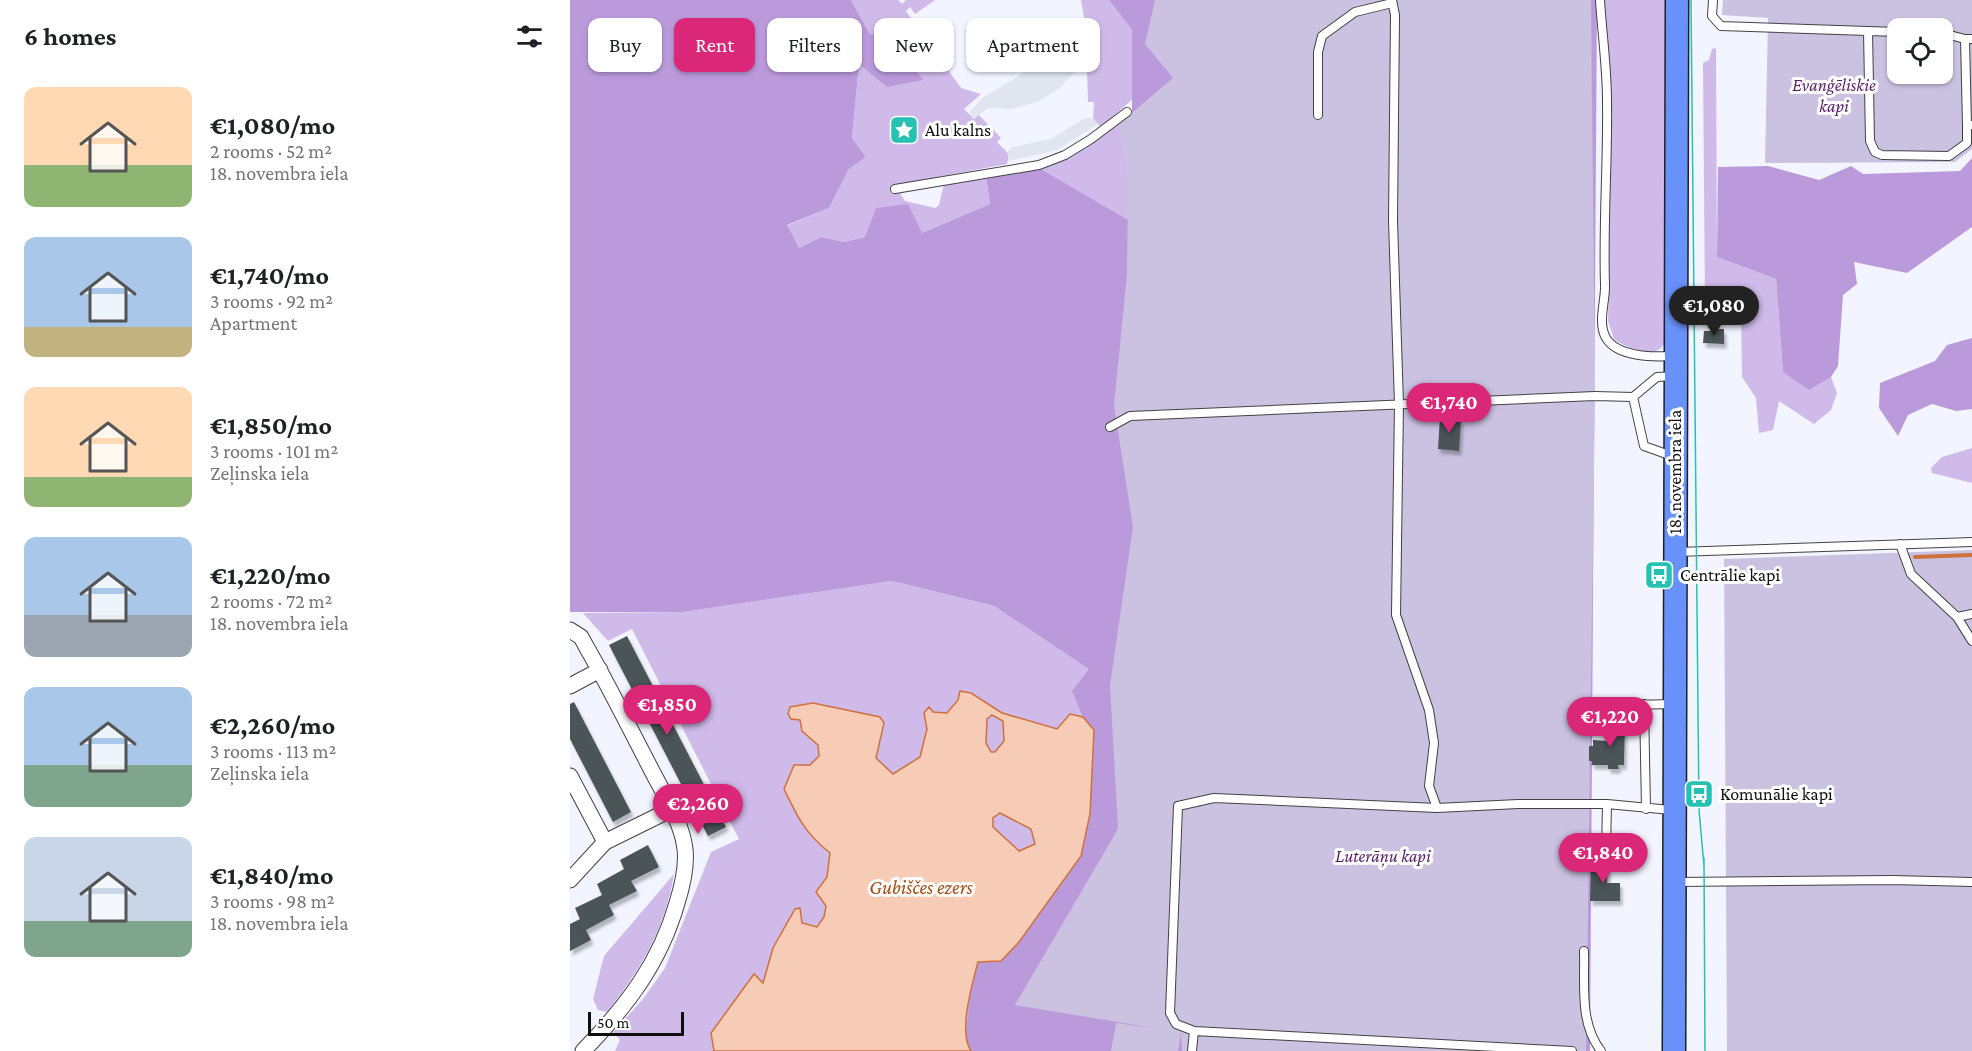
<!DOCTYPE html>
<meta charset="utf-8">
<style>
body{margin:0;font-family:"Crimson Pro",serif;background:#f6f6f6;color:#202124;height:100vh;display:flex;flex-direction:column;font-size:22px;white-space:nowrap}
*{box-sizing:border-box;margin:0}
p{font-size:20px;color:#757577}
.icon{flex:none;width:33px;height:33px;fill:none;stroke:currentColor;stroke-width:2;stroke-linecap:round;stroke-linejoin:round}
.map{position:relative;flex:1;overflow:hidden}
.drawer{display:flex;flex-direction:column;background:#fff;width:570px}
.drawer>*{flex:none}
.banner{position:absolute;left:18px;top:18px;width:570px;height:54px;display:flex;gap:12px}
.controls{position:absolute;left:1317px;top:18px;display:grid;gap:12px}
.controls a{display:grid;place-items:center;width:66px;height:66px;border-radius:12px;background:#fff;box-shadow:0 2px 4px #0004;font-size:30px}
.scale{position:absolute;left:18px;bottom:15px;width:96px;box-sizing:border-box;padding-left:6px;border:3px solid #0f0f0f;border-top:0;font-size:16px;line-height:21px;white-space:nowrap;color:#0f0f0f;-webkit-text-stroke:4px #fff;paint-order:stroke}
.price{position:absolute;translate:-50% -51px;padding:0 14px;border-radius:21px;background:#db2777;color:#fff;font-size:20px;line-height:39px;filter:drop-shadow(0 2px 3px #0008)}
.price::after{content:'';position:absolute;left:50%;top:36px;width:18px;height:14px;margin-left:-9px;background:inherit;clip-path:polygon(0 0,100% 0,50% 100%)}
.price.active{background:#222;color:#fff}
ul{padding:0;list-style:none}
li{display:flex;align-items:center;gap:18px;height:150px;padding:0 24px}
li span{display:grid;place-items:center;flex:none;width:168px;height:120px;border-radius:12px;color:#555}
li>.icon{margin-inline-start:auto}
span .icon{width:72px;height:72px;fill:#fffc;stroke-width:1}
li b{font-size:26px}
h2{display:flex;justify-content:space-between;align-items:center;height:72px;padding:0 24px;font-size:26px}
.chip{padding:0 21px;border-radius:12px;background:#fff;box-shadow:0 2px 4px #0004;font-size:21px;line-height:54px}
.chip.active{background:#db2777;color:#fff}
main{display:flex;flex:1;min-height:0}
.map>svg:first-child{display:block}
.green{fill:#cfbaea;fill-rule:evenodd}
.forest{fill:#bb9adb}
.cemetery{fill:#cbc2e2;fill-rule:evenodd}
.plaza{fill:#e0e5f0}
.water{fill:#f6ccb6;stroke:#ce713d;stroke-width:1.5;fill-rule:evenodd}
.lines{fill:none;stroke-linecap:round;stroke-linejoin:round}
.stream{stroke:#ce713d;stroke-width:4}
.building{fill:#4b5458;filter:url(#shadow)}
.service-casing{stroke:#424242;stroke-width:10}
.minor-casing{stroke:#424242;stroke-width:17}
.primary-casing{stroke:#202020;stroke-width:25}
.service{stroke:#fff;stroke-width:8}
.minor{stroke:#fff;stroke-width:15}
.primary{stroke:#6891f9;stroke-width:22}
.tram{stroke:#26c1b3;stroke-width:1.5}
.labels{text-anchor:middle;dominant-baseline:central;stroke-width:6;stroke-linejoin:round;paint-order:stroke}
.park-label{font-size:18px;font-style:italic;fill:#561e68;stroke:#fff}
.poi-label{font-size:18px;fill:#0f0f0f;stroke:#fff;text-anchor:start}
.street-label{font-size:18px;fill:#0f0f0f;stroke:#fff}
.water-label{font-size:20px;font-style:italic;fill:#a34e17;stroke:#fff}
</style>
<main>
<section class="drawer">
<h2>6 homes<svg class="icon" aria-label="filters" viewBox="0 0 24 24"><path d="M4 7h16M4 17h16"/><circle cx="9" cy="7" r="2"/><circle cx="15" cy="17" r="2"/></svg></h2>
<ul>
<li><span style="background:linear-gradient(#ffd9b3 65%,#8fb573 0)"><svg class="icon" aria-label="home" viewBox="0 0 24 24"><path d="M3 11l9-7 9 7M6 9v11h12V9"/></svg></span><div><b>€1,080/mo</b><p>2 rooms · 52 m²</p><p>18. novembra iela</p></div></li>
<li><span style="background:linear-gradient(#a9c7e8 75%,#c2b280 0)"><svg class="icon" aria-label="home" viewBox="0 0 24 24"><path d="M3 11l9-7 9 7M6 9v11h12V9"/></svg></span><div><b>€1,740/mo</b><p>3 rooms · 92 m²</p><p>Apartment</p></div></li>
<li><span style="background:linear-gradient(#ffd9b3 75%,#8fb573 0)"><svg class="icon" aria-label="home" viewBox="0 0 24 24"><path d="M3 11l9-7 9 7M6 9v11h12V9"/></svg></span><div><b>€1,850/mo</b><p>3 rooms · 101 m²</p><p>Zeļinska iela</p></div></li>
<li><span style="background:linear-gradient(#a9c7e8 65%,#9aa5b1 0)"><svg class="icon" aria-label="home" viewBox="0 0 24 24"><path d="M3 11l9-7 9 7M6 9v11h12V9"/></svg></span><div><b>€1,220/mo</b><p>2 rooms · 72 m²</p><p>18. novembra iela</p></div></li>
<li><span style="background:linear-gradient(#a9c7e8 65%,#7fa58c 0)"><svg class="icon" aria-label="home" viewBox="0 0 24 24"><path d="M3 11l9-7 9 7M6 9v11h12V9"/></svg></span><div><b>€2,260/mo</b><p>3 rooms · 113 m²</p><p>Zeļinska iela</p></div></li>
<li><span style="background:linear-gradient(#c9d6e8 70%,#7fa58c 0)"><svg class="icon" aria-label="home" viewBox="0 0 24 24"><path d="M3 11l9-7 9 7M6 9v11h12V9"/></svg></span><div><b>€1,840/mo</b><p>3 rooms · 98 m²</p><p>18. novembra iela</p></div></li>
</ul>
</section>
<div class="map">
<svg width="1402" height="1051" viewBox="0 0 1402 1051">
<defs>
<filter id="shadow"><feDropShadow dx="2.5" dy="4.5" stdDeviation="1.5" flood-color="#0004"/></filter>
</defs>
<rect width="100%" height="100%" fill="#f2f5ff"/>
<path class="green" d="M281,0H328L332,4L336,0H365L345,14L340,7L336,11L391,88L411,94L394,109L404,119L408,114L431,138L427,142L439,154L437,164L325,185L335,201L365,208L369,205L374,184L416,177L420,204L352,233L295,237L274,242L251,237L229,248L216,226L259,208L279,169L296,157L282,138L289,63L300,34Z
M511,0H539L562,30L564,98L531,127L523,120L524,102H518L517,70L522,62Z
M1034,0H1095V342C1086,362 1057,348 1044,339L1038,321L1039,281L1035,227L1041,110Z
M1146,48L1147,257L1206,279L1213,372L1244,386L1261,377L1267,393L1261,410L1244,424L1209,401L1203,430L1189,433L1186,398L1172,377L1171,308L1135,307L1133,63L1139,60L1142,49Z
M564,111L562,222L471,169C506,155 533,134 564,111Z
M1402,448V483L1362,473L1361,468L1372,457Z
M322,581L424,606L520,669L524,730L467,873L395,1042L401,1051H45L50,1040L43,1032L73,999L95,968L141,852L169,839L62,629L38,641L13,613L113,612ZM363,712L377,713L350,757Z
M104,874C95,929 71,969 37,1012L28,1010L23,999L34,956Z"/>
<path class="forest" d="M0,0H281L300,34L322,37L353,80L317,87L289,64L282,138L296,157L279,169L259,208L217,225L229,248L251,237L274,242L295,237L306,208L338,204L352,233L420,204L416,177L471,169L562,222V30L539,0H1027L1020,1051H401L395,1042L400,994L408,962L431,961L449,942L511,856L524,730L513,717L502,691L519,669L424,606L322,581L113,612H0Z
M1402,158V227L1337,273L1284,262L1287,284L1273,295L1268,366L1261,377L1239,390L1213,372L1206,279L1147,257L1148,167L1198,166L1249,180L1281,166L1293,174L1390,171Z
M1402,338V409L1386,411L1362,404L1338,415L1328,436L1309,408L1310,383L1365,361L1377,345Z"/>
<path class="cemetery" d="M585,0H1021L1025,396L1016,1051H612L611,1032L608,1051H541L546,1023L590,1029L445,1005L548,829L540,685L563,527L544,406L557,274L558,183L549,124L603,78L575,44Z
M1153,0H1402V149L1385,162L1195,163L1198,18L1152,15ZM1328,28H1372V74H1328Z
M1402,550V1051H1157L1154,559Z"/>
<path class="plaza" d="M501,61L522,62V70L505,72L489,89L467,102L441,109L418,108L404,119L399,113L412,98L452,74L454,70L458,72Z
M515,118H523L528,124L487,150L439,161L437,152L442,147L481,139Z"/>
<path class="water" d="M390,691L401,693L432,713L487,729L500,714L513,717L524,730L520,814L511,856L449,942L431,961L408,962C402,985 388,1032 401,1051H144L141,1033L184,974L193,983L203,948L225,909L230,908L232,923L247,927L254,917L256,906L246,892L257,877L260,853C235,833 228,818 214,789L224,765H240L249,756L248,745L232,731L230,720L221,719L218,714L220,707L243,703L310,717L314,723L306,758L323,774L350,757L357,729L354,713L359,707L363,712L377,713L388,700ZM422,715L433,721L434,741L425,752H421L416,743L417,719ZM430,813L461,829L465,844L449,851L423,827V818Z"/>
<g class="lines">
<path class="stream" d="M1345,557L1402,555"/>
</g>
<path class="building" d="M1146,329H1154V344L1133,343L1134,331H1146Z
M870,417L891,419L889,451L868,449Z
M57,636L156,827L138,836L39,645Z
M4,702L61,812L43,822L0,739V704Z
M1039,723H1055L1054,765H1048L1049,769H1038V765H1022V761H1019V746H1023V740L1038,741V736H1034V726H1039Z
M78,845L89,867L61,881L67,891L39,905L44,915L16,930L21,940L0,951V924L10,919L5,908L32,895L27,884L54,869L50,860Z
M1021,861H1038L1037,883H1050V901H1020Z"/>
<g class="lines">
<g class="service-casing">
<path id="service" d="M822,0L825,15L823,221L829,404L826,615L859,710L864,743L859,786L867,808
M1030,0C1032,33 1037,67 1037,101C1038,162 1033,222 1035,284C1036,300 1027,322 1036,338C1048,358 1085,357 1104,356
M1143,0L1142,16L1151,26L1328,32
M1298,31L1300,141L1305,152L1312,155L1379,156L1397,143V125
M1372,33L1395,39
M1402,39H1395L1397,125H1402
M748,115V52L752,36L785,12L822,3
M325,189L469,165L495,155L521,139L557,112
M540,427L560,416L1025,396L1063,397
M1102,456L1074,446L1063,397L1087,377L1105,376
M1330,544L1341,574L1387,617L1402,641
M1107,552L1402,542
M1387,617L1402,614
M1074,704L1076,809
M1015,706L1104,704
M1036,851L1037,804
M1106,882L1322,880L1402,882
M1014,951C1015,984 1009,1023 1031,1051
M624,1031L1002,1051
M622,1051L624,1031L606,1024L600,1013L608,806L644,798L867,808L948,804H1037L1101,810"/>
</g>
<g class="minor-casing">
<path id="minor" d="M0,630L11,637L17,648C40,688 60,729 81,769C93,793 112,822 115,849C117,866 112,887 107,903C90,963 56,1007 13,1051
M0,686L30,670
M0,776L35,842L102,809
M0,880L35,842"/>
</g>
<g class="primary-casing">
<path id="primary" d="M1104,1051L1107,0"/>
</g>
<use href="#service" class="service"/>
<use href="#minor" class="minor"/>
<use href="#primary" class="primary"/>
<path class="tram" d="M1121,0L1129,810L1134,866
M1134,858L1135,1051"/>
</g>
<defs>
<g id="sight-square" transform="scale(1.5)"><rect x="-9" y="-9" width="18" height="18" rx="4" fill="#26c1b3" stroke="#fff"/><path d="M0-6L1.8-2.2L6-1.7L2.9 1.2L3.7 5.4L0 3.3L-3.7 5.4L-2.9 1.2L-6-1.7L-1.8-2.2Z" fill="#fff"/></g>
<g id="bus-square" transform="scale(1.5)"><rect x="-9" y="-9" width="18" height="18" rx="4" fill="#26c1b3" stroke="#fff"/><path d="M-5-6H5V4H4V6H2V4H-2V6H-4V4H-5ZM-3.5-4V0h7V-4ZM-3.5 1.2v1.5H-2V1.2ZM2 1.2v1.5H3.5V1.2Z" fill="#fff"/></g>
</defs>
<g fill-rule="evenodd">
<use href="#sight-square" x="334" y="130"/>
<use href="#bus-square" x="1089" y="575"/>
<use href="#bus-square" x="1129" y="794"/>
</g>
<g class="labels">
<g class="park-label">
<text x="1264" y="85">Evanģēliskie<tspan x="1264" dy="21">kapi</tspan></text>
<text x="813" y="856">Luterāņu kapi</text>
</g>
<g class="poi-label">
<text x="355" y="130">Alu kalns</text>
<text x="1110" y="575">Centrālie kapi</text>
<text x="1150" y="794">Komunālie kapi</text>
</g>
<g class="street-label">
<text transform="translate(1105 472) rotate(-90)">18. novembra iela</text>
</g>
<g class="water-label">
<text x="351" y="887">Gubiščes ezers</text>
</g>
</g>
</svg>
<div class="controls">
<a><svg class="icon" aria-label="locate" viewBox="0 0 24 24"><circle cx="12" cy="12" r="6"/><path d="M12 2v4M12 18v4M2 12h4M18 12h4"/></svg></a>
</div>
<div class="scale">50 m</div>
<b class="price active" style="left:1144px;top:337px">€1,080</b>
<b class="price" style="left:879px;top:434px">€1,740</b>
<b class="price" style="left:97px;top:736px">€1,850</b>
<b class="price" style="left:1040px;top:748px">€1,220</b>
<b class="price" style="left:128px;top:835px">€2,260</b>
<b class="price" style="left:1033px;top:884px">€1,840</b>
<div class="banner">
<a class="chip">Buy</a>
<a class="chip active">Rent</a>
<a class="chip">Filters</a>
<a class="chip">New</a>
<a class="chip">Apartment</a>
</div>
</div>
</main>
